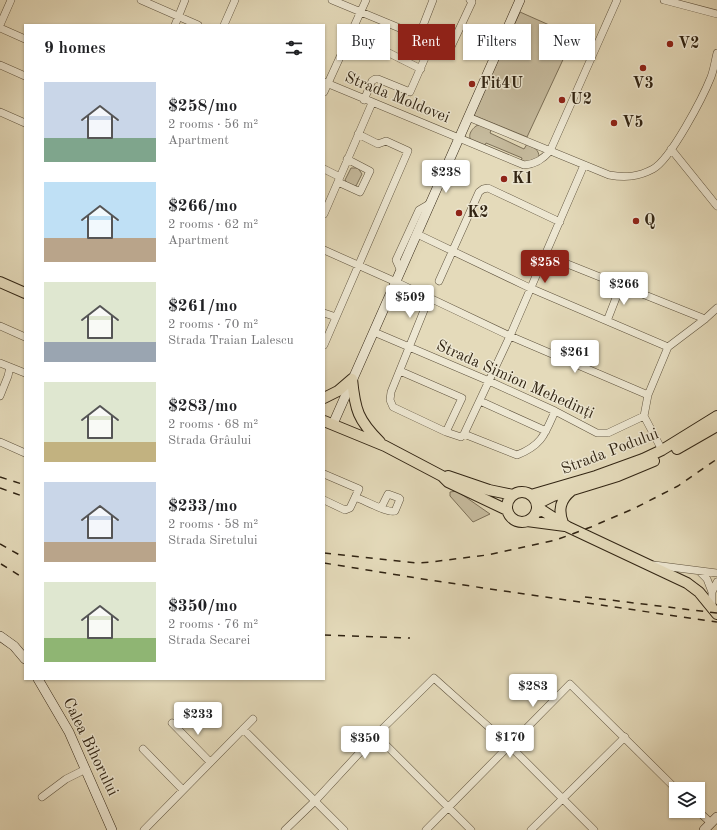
<!DOCTYPE html>
<meta charset="utf-8">
<style>
body{margin:0;font-family:"Old Standard TT",serif;background:#f2f2f2;color:#202124;height:100vh;display:flex;flex-direction:column;font-size:15px;white-space:nowrap}
*{box-sizing:border-box;margin:0}
p{font-size:13px;color:#757577}
.icon{flex:none;width:22px;height:22px;fill:none;stroke:currentColor;stroke-width:2;stroke-linecap:round;stroke-linejoin:round}
.map{position:relative;flex:1;overflow:hidden}
.sheet{position:absolute;left:24px;top:24px;width:301px;height:656px;display:flex;flex-direction:column;background:#fff;border-radius:0px;box-shadow:0 1px 3px #0004}
.sheet>*{flex:none}
.guide{position:absolute;left:337px;top:24px;width:320px;height:36px;display:flex;gap:8px}
.fabs{position:absolute;left:669px;top:782px;display:grid;gap:8px}
.fabs a{display:grid;place-items:center;width:36px;height:36px;border-radius:0px;background:#fff;box-shadow:0 1px 3px #0004;font-size:20px}
.price{position:absolute;translate:-50% -34px;padding:0 9px;border-radius:4px;background:#fff;color:#222;font-size:13px;line-height:26px;filter:drop-shadow(0 1px 2px #0008)}
.price::after{content:'';position:absolute;left:50%;top:24px;width:12px;height:9px;margin-left:-6px;background:inherit;clip-path:polygon(0 0,100% 0,50% 100%)}
.price.on{background:#8f2418;color:#fff}
ul{padding:0;list-style:none}
li{display:flex;align-items:center;gap:12px;height:100px;padding:0 20px}
li span{display:grid;place-items:center;flex:none;width:112px;height:80px;border-radius:0px;color:#555}
li>.icon{margin-inline-start:auto}
span .icon{width:48px;height:48px;fill:#fffc;stroke-width:1}
li b{font-size:17px}
h2{display:flex;justify-content:space-between;align-items:center;height:48px;padding:0 20px;font-size:17px}
.tag{padding:0 14px;border-radius:0px;background:#fff;box-shadow:0 1px 3px #0004;font-size:14px;line-height:36px}
.tag.on{background:#8f2418;color:#fff}
.map>svg:first-child{display:block}
.green{fill:#c6bb9e;stroke:#7c7058}
.lines{fill:none;stroke-linecap:round;stroke-linejoin:round}
.street-casing{stroke:#5e523d;stroke-width:8}
.secondary-casing{stroke:#312413;stroke-width:10}
.primary-casing{stroke:#312413;stroke-width:12}
.street{stroke:#ede7d2;stroke-width:7}
.secondary{stroke:#ede7d2;stroke-width:9}
.primary{stroke:#e4daba;stroke-width:10}
.rail{stroke:#312413;stroke-width:1.5;stroke-dasharray:7 7;stroke-linecap:butt}
.poi-dot{fill:#8f2418;stroke:#ede7d2;stroke-width:1.5}
.labels{text-anchor:middle;dominant-baseline:central;stroke-width:3;stroke-linejoin:round;paint-order:stroke}
.poi-label{font-size:16px;font-weight:bold;fill:#312413;stroke:#ede7d2;text-anchor:start}
.street-label{font-size:16px;fill:#312413;stroke:#ede7d2}
</style>
<div class="map">
<svg width="717" height="830" viewBox="0 0 717 830">
<rect width="100%" height="100%" fill="#e4daba"/>
<filter id="stains"><feTurbulence type="fractalNoise" baseFrequency=".005" numOctaves="4"/><feColorMatrix values="0 0 0 0 .2 0 0 0 0 .09 0 0 0 0 .02 0 0 0 .5 -.17"/></filter>
<radialGradient id="worn" r=".72"><stop offset=".6" stop-color="#630" stop-opacity="0"/><stop offset="1" stop-color="#630" stop-opacity=".3"/></radialGradient>
<path class="green" d="M520,12L574,36L527,137L473,115Z
M478,125L492,128L490,133L524,149L527,144C533,147 539,149 539,157L533,161L521,162L522,158L486,143L484,147C480,145 475,144 472,141C466,136 473,127 478,125Z
M351,168H358L362,174L356,186L349,185L345,180Z
M457,491L490,514L473,522L450,496V492Z"/>
<g class="lines">
<g class="street-casing">
<path id="street" d="M141,0L198,25
M332,0L450,49L472,2L470,0
M664,0L717,14
M0,25L11,0
M175,25L185,0
M224,25L235,0
M0,28L25,39
M419,36L433,0
M383,50L421,69
M0,65L25,76
M324,82L524,165C536,164 543,159 550,151L617,0
M324,92L366,0
M364,100L372,81L375,79H378L410,92L432,42
M0,112L25,123
M468,117L609,175C625,178 638,177 653,169C671,159 703,97 711,77C714,69 715,61 717,53
M671,149L717,206
M324,169L340,177
M338,182L360,192L370,171L347,159
M324,214L372,103
M417,234L530,288L668,347
M324,250L396,282L510,336L648,395
M545,255L705,319
M401,271L396,260L419,210L431,203
M439,281L479,192L483,189L488,188L560,222
M429,298L391,392L390,400L393,407L446,432L461,437L464,434
M324,313L336,317
M607,321L621,285
M0,326L25,337
M374,332L489,381L555,411L597,433H608L644,416
M324,345L408,151L386,141L378,144L358,134
M0,363L25,373
M400,371L462,398L446,432
M0,396L8,376L10,367
M480,401L546,431
M464,434L510,336L584,165
M464,434L517,455C542,445 545,434 555,411
M0,442L25,453
M662,450L644,416L648,395L668,347L705,319L717,308
M324,474L359,489L350,508L345,510L324,500
M355,497C364,500 389,514 395,511L400,499L399,498L388,494L381,508
M654,565L717,573
M699,571L707,579L712,592
M712,606V592L717,582
M172,723L210,762
M243,729L344,830
M376,735L471,830
M143,749L183,790
M42,797L66,779L86,769
M698,811L711,823
M144,830L253,719
M285,830L315,801L376,735L434,678L510,746L594,830
M426,830L570,684L676,789
M531,830L625,737"/>
</g>
<g class="secondary-casing">
<path id="secondary" d="M333,424L520,0
M0,636L14,646L25,659
M38,679L69,732L112,830
M704,830L717,817"/>
</g>
<g class="primary-casing">
<path id="primary" d="M0,282L25,293
M352,379C355,410 358,420 380,442
M324,398L338,391L352,379
M324,421L385,446L442,476L448,482L507,510
M677,449L717,426
M448,476L489,490L513,495
M507 507a15 15 0 1 1 30 0a15 15 0 1 1-30 0Z
M531,495L596,476L643,459L662,450L717,416
M537,504L553,496L618,476L654,461
M537,507L568,527L687,583L699,592L717,614
M527,521L565,526
M563,523C558,510 560,500 571,491"/>
</g>
<use href="#street" class="street"/>
<use href="#secondary" class="secondary"/>
<use href="#primary" class="primary"/>
<path class="rail" d="M0,477L25,485
M0,488L25,497
M0,544L25,558
M324,553L416,563L431,562L487,555L556,540L591,527L635,508L678,486L717,459
M324,563L429,580L717,622
M1,564L25,579
M585,597L717,613
M324,635L410,638"/>
</g>
<g class="poi-dot">
<circle cx="670" cy="44" r="4"/>
<circle cx="643" cy="68" r="4"/>
<circle cx="472" cy="84" r="4"/>
<circle cx="562" cy="100" r="4"/>
<circle cx="614" cy="123" r="4"/>
<circle cx="504" cy="179" r="4"/>
<circle cx="459" cy="213" r="4"/>
<circle cx="636" cy="221" r="4"/>
</g>
<g class="labels">
<g class="poi-label">
<text x="678" y="44">V2</text>
<text x="480" y="84">Fit4U</text>
<text x="643" y="84" text-anchor="middle">V3</text>
<text x="570" y="100">U2</text>
<text x="622" y="123">V5</text>
<text x="512" y="179">K1</text>
<text x="467" y="213">K2</text>
<text x="644" y="221">Q</text>
</g>
<g class="street-label">
<text transform="translate(397 98) rotate(22)">Strada Moldovei</text>
<text transform="translate(515 380) rotate(24)">Strada Simion Mehedinți</text>
<text transform="translate(610 452) rotate(-21)">Strada Podului</text>
<text transform="translate(90 747) rotate(64)">Calea Bihorului</text>
</g>
</g>
<rect width="100%" height="100%" filter="url(#stains)"/>
<rect width="100%" height="100%" fill="url(#worn)"/>
</svg>
<div class="fabs">
<a><svg class="icon" aria-label="layers" viewBox="0 0 24 24"><path d="M12 4l9 5-9 5-9-5zM3 14l9 5 9-5"/></svg></a>
</div>
<b class="price" style="left:446px;top:194px">$238</b>
<b class="price on" style="left:545px;top:284px">$258</b>
<b class="price" style="left:624px;top:306px">$266</b>
<b class="price" style="left:410px;top:319px">$509</b>
<b class="price" style="left:575px;top:374px">$261</b>
<b class="price" style="left:533px;top:708px">$283</b>
<b class="price" style="left:198px;top:736px">$233</b>
<b class="price" style="left:510px;top:759px">$170</b>
<b class="price" style="left:365px;top:760px">$350</b>
<div class="guide">
<a class="tag">Buy</a>
<a class="tag on">Rent</a>
<a class="tag">Filters</a>
<a class="tag">New</a>
</div>
<section class="sheet">
<h2>9 homes<svg class="icon" aria-label="filters" viewBox="0 0 24 24"><path d="M4 7h16M4 17h16"/><circle cx="9" cy="7" r="2"/><circle cx="15" cy="17" r="2"/></svg></h2>
<ul>
<li><span style="background:linear-gradient(#c9d6e8 70%,#7fa58c 0)"><svg class="icon" aria-label="home" viewBox="0 0 24 24"><path d="M3 11l9-7 9 7M6 9v11h12V9"/></svg></span><div><b>$258/mo</b><p>2 rooms · 56 m²</p><p>Apartment</p></div></li>
<li><span style="background:linear-gradient(#bfe0f5 70%,#b9a48a 0)"><svg class="icon" aria-label="home" viewBox="0 0 24 24"><path d="M3 11l9-7 9 7M6 9v11h12V9"/></svg></span><div><b>$266/mo</b><p>2 rooms · 62 m²</p><p>Apartment</p></div></li>
<li><span style="background:linear-gradient(#dfe7d0 75%,#9aa5b1 0)"><svg class="icon" aria-label="home" viewBox="0 0 24 24"><path d="M3 11l9-7 9 7M6 9v11h12V9"/></svg></span><div><b>$261/mo</b><p>2 rooms · 70 m²</p><p>Strada Traian Lalescu</p></div></li>
<li><span style="background:linear-gradient(#dfe7d0 75%,#c2b280 0)"><svg class="icon" aria-label="home" viewBox="0 0 24 24"><path d="M3 11l9-7 9 7M6 9v11h12V9"/></svg></span><div><b>$283/mo</b><p>2 rooms · 68 m²</p><p>Strada Grâului</p></div></li>
<li><span style="background:linear-gradient(#c9d6e8 75%,#b9a48a 0)"><svg class="icon" aria-label="home" viewBox="0 0 24 24"><path d="M3 11l9-7 9 7M6 9v11h12V9"/></svg></span><div><b>$233/mo</b><p>2 rooms · 58 m²</p><p>Strada Siretului</p></div></li>
<li><span style="background:linear-gradient(#dfe7d0 70%,#8fb573 0)"><svg class="icon" aria-label="home" viewBox="0 0 24 24"><path d="M3 11l9-7 9 7M6 9v11h12V9"/></svg></span><div><b>$350/mo</b><p>2 rooms · 76 m²</p><p>Strada Secarei</p></div></li>
</ul>
</section>
</div>
